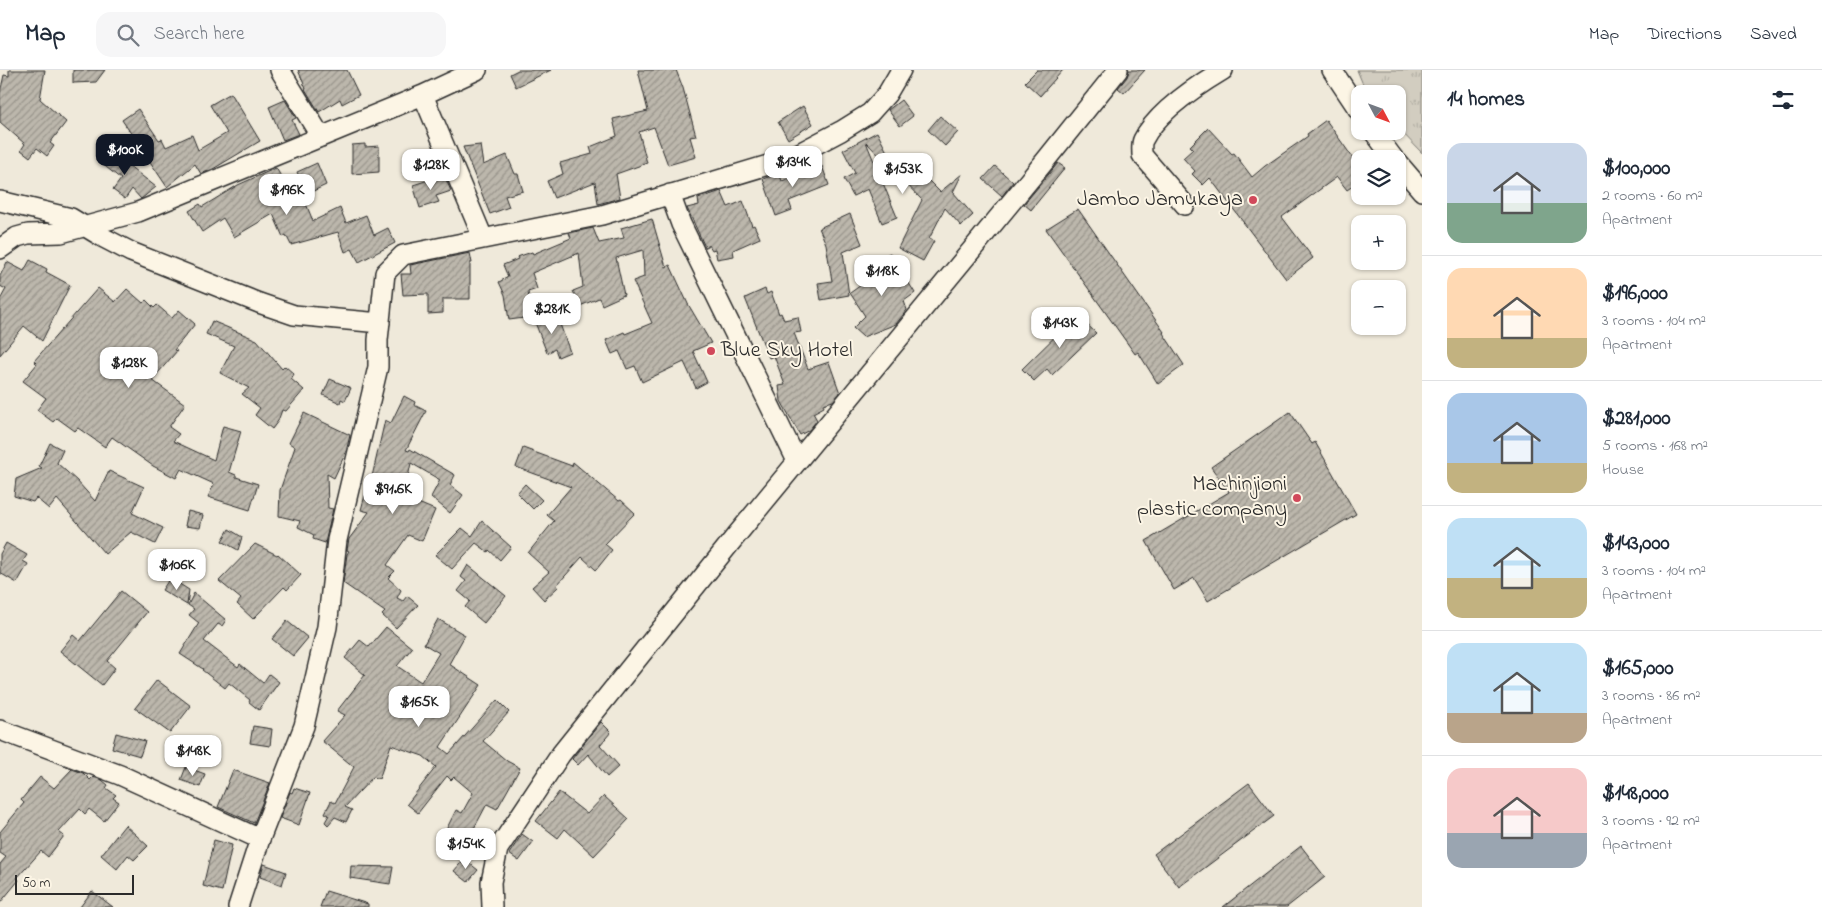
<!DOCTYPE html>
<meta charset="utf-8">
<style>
body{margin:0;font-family:"Indie Flower",sans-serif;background:#f6f6f7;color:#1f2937;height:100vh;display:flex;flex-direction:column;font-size:19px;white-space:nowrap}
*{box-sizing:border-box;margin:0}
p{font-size:16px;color:#747a83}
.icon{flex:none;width:28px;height:28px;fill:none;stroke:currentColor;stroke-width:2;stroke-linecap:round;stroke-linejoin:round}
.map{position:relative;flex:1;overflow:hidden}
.details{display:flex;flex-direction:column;background:#fff;width:400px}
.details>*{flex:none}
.needle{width:32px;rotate:131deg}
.tools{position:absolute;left:1351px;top:15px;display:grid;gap:10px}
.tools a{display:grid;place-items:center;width:55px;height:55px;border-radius:10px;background:#fff;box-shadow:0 1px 4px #0004;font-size:25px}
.scale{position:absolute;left:15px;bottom:12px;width:119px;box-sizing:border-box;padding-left:5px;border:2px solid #2b2b2b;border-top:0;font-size:14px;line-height:18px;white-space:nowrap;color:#2b2b2b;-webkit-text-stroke:4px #fcf5e5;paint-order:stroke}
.price{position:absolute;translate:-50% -42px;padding:0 11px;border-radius:10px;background:#fff;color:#222;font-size:16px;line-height:32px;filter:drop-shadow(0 1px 2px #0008)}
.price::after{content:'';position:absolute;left:50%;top:30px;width:15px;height:11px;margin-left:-8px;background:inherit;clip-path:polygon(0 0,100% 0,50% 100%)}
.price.on{background:#111827;color:#fff}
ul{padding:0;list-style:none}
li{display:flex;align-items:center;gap:15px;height:125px;padding:0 25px}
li+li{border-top:1px solid #e0e1e3}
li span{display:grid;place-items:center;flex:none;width:140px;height:100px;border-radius:15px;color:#555}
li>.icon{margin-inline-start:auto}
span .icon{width:60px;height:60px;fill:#fffc;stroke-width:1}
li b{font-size:21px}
h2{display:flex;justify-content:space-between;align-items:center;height:60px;padding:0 25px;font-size:21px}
header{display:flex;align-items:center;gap:30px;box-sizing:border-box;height:70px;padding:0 25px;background:#fff;border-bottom:1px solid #e0e1e3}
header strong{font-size:24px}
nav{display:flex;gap:28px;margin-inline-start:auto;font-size:18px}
.search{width:350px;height:45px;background:#f6f6f7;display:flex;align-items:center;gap:12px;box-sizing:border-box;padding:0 18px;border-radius:15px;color:#747a83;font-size:19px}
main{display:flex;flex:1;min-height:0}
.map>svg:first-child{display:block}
.grass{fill:url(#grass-tufts);stroke:#7e7c76}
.building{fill:url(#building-hatch);stroke:#2b2b2b}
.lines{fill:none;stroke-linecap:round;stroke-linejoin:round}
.minor-casing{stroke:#2b2b2b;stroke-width:22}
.minor{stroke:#fcf5e5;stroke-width:19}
.poi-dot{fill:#d1495b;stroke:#fcf5e5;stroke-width:2}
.labels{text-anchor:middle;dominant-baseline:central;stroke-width:4;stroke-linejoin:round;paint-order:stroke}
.poi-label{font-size:22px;fill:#2b2b2b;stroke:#fcf5e5;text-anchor:end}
</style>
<header>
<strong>Map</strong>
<div class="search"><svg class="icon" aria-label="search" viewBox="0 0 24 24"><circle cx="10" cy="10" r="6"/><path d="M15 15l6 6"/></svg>Search here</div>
<nav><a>Map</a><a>Directions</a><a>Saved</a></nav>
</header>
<main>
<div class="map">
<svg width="1422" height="837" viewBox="0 0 1422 837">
<defs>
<pattern id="grass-tufts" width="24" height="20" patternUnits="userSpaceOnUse" patternTransform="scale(1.25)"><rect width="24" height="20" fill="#d2cdc0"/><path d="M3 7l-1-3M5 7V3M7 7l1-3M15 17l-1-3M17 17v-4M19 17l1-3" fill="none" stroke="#b4b0a5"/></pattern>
<pattern id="building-hatch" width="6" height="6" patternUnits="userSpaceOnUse" patternTransform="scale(1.25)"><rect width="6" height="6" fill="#bcb7ac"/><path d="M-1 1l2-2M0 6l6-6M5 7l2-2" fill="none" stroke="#99958c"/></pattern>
</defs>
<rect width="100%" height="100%" fill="#efe9da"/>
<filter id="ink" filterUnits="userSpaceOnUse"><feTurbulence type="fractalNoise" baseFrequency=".02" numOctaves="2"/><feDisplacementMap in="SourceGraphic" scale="10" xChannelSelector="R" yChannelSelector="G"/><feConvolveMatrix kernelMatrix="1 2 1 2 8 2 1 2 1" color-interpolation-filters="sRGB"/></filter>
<g filter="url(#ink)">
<path class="grass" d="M1357,0H1422V83L1398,58V24H1367Z"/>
<path class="building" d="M9,0H45L40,29L66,52L50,73L54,76L47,86L37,78L30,87L21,80L25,74L0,52V23L4,5L9,6Z
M73,0H105L96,12L73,13Z
M298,0H347L359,25L342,34L340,29L319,42L305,19H306Z
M518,0H551L516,17L510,4Z
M638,0H676L683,18L696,66L690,67L696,87L668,95L654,57L639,62L647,93L616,104L620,128L598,134L595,112L554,128L547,111L563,104L560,93L592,84L590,77L617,66L613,49L648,41Z
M1037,0H1063L1040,26L1025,12Z
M1129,0H1145L1124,23L1118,18L1127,7Z
M231,23L260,71L213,99L201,104L195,94L167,117L122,50L138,39L159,70L162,69L166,77L192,65L198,80L227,63L210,35Z
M285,30L296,48L292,50L299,64L283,70L269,37Z
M901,30L913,46L900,56L888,40Z
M803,36L813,54L788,69L778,52Z
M940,46L958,62L945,76L928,60Z
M1326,50L1360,98V111L1347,120L1337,107L1282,147L1313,188L1286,209L1210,108L1203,115L1192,104L1195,101L1183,88L1193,79L1190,76L1208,58L1232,84L1234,83L1252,107L1265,96L1308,66L1307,64Z
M877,62L890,88L897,84L910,111L920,102L940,122L962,104L953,122L973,145L961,156L945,138L929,169L934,171L923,191L898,178L922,130L866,72L897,147L882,153L868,119L853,126L844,109L855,103L843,80Z
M365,74V77L379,76V102L352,104V75Z
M480,75L483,95L507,85L515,104H518L523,121L505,126L509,137L490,144L463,77Z
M105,77L156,117L141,129L132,119L125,129L113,120L121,109L96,89Z
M317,93L326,115L307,124L297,102Z
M1058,93L1065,98L1031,140L1024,134Z
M822,96L829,115L789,131L792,140L776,146L763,109L779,103L782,111Z
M995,96L1013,112L1002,126L983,109Z
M276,98L294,128L302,124L313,151L340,138L346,153L366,145L374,165L388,158L395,173L359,192L352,179L345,182L338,162L291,175L286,165L283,167L273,144L234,167L223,148L202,162L189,141L200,134L202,137L238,115Z
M444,105L451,121L436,126L439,132L420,138L413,115Z
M721,121L728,137L743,131L752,156L754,155L760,168L733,180L734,186L717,189L715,179L712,180L709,175L705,177L687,138L699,135L698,129Z
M1078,139L1164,262L1163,263L1184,295L1158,314L1138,282L1135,284L1046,159Z
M850,144L862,174L843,182L849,225L821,230L818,213L832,211L826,174L819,158Z
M652,149L666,197L670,195L688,234L711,273L693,281L707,312L696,318L684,292L642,312L635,296L627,299L619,281L612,284L606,270L624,262L625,264L652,253L633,211L644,207L643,180L616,188L624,225L602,235L599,228L580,236L573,221L583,217L579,183L532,203L537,219L528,222L532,247L509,250L505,225L499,212L508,207L503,195L518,189L517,187L532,182L533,184L571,168L569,163L593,158L599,173L624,168L621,158Z
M470,183L472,193H470V229H443V243L428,244V224L403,225L401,204H411L410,195Z
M890,183L915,223L904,231L907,240L896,254L863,267L853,258L865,246L850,223L879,202L874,191Z
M30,190L47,199L46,202L70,215L42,271L24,256L0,285V230L6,219L0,216V206L7,192L24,201Z
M98,218L115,232L127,219L143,233L146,230L154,238L157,235L172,248L179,240L195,254L174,280L177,281L152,310L185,334L169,357L179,364L173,371L214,390L223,356L241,361L229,402L236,405V407L258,414L250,440L208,427L214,414L181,399L176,408L153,396L112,367L105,377L78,358L75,361L57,348L53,352L37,340L46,328L23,311L37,294L34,291Z
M765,219L767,224L771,222L779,244L781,243L784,250L798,247L801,262L794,263L808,299L829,292L840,323L833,331L823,334L824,337L813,343L817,350L809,360L800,365L781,331L779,316L785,315L774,286L769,288L745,228Z
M553,244L555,256L560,254L570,282L558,287L555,279L547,283L536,255L535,247Z
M1077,245L1096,263L1052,305L1047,299L1034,311L1022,299Z
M212,251L257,270L282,299L285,296L294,304L291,309L304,320L286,341L282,340L278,351L272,359L255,345L260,338L242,324L249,318L220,303L234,276L206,264Z
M330,309L351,318L345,331L341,329L340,333L323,325Z
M404,326L415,332L414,335L426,341L406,380L409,381L410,379L455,405L450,415L463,425L450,443L431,427L440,410L411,393L404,427L435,440L422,471L408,465L387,495L395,501L388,508L401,520L397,528L403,531L407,526L418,535L396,558L382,545L385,542L343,513L347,484L349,481L347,480L349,469L369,442L361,440L369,410L371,411L385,350L391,353Z
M1290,342L1312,374L1315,372L1356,444L1208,531L1194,508L1174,520L1146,471L1229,422L1211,397Z
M304,343L350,365L346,382L334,408L327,404L328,438L333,439L325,473L313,469L314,465L298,457L300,451L279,446L280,420L295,377L289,373Z
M50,373L63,380L57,393L77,411L95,431L109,401L144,417L132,443L163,458L155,474L131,462L105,484L57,429L49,439L36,428L33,432L14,426L16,409L42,398L39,396Z
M523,378L572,396L573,392L619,431L621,430L635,443L605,474L612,480L596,500L582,487L557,515L558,517L544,530L532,517L549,502L528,483L554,451L547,445L571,417L516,397Z
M525,414L542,430L533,439L517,423Z
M188,441L203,445L200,458L185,456Z
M482,451L511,477L500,490L489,480L488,482L476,473L452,499L435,485L462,458L472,466Z
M229,459L242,467L238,480L222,471Z
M6,473L27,485L23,491L28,494L17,513L0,503V484Z
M255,474L277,485L278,484L301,505L287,520L284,517L253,549L237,534L241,529L219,511Z
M468,495L506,526L484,553L465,537L470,531L458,521L466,511L461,507Z
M170,508L189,520L187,535L162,520Z
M121,521L147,542L107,591L115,598L102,615L60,581L73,565L80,571Z
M194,523L226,550L222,556L218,554L204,571L238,597L240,594L263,613L269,604L279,612L259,640L249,632L250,630L229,613L225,618L202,600L203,599L180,584L199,553L189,545L194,539L188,535Z
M438,549L465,565L449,594L481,615L440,677L449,684L497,630L509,642L483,671L507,691L520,698L497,739L487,734L462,781L441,770L456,740L462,743L473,723L454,707L451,710L447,706L418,743L407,734L436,697L423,686L391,675L379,709L373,707L345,737L352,740L346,752L335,747L328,755L325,752L329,745L325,743L331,731L335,733L354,697L322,671L345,645L337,641L365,605L345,588L360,570L369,577L386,557L412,578L397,596L421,612L439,583L424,574Z
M287,551L308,568L293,586L272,569Z
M157,610L191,636L170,663L135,638Z
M601,652L611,662L600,675L619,696L607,707L588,684L578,695L572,689L581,677L583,679L581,677Z
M253,656L272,659L270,676L250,673Z
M116,663L145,671L140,686L112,678Z
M186,697L205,704L200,717L181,710Z
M72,699L83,703L90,710L93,707L102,710L108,715L106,718L116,725L113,728L119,732L104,751L89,739L85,744L80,739L59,762L64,766L48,787L41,781L17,808L19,810L0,833V794L6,787L0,783V762L24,733L21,730L40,707L54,718Z
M233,700L270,713L254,753L218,737Z
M1249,713L1274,746L1179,817L1154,784Z
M294,718L310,723L299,755L280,748L290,722L292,723Z
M559,722L587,744L604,726L629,749L594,786L565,759L558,768L536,751Z
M125,755L148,776L134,790L128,785L117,799L101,785Z
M522,764L533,772L519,791L509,784Z
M214,770L232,775L222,821L203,816Z
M1301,776L1325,807L1287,837H1223Z
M464,789L478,800L468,812L454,801Z
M264,794L286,802L282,815L260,807Z
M351,796L393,797L390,814L350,808Z
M92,821L113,837H80Z
M326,821L368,834V837H320Z"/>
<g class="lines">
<g class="minor-casing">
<path id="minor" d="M280,0L321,67
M1332,0L1360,42
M423,25L483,168
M1373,61L1394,89
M1398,93L1422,121
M670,124L681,154L797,391
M0,131L71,148L104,168L131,182L259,233L294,245L380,253
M1185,135L1142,85C1142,80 1141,74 1143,70C1156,43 1198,15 1223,0
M0,179L17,167L28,164L61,163L138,142L423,25L477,0
M0,660L120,705L260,769
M238,837L260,769L304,656L327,557L337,470L378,297V270L385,203L403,185L602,145L788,89L841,61L870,43L887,24L901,0
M492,837L491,812L498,779L561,684L735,467L1045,91L1118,0"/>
</g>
<use href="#minor" class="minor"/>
</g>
</g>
<g class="poi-dot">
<circle cx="1253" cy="130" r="5"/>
<circle cx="711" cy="281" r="5"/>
<circle cx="1297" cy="428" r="5"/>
</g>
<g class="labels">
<g class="poi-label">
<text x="1243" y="130">Jambo Jamukaya</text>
<text x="721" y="281" text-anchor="start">Blue Sky Hotel</text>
<text x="1287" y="415">Machinjioni<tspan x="1287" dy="25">plastic company</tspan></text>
</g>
</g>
</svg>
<div class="tools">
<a><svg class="needle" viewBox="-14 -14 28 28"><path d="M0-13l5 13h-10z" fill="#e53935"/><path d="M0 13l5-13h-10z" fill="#747a83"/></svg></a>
<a><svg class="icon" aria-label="layers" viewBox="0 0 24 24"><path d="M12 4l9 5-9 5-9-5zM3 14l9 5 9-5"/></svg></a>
<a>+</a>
<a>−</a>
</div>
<div class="scale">50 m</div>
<b class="price on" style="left:125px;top:106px">$100K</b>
<b class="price" style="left:793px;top:118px">$134K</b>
<b class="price" style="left:431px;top:121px">$128K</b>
<b class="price" style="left:903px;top:125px">$153K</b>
<b class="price" style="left:287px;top:146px">$196K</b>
<b class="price" style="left:882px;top:227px">$118K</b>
<b class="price" style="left:552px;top:265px">$281K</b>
<b class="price" style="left:1060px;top:279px">$143K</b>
<b class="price" style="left:129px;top:319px">$128K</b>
<b class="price" style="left:393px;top:445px">$91.6K</b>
<b class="price" style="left:177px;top:521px">$106K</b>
<b class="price" style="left:419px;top:658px">$165K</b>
<b class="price" style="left:193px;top:707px">$148K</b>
<b class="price" style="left:466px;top:800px">$154K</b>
</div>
<section class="details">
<h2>14 homes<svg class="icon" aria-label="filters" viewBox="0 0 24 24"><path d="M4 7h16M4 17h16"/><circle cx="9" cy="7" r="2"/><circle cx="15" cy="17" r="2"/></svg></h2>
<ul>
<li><span style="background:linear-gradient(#c9d6e8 60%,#7fa58c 0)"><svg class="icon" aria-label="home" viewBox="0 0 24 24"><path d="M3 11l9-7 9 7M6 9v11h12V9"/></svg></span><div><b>$100,000</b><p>2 rooms · 60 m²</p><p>Apartment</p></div></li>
<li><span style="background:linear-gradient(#ffd9b3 70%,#c2b280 0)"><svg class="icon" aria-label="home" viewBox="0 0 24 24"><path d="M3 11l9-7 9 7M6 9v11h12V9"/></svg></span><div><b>$196,000</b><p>3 rooms · 104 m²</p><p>Apartment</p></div></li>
<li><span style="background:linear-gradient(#a9c7e8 70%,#c2b280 0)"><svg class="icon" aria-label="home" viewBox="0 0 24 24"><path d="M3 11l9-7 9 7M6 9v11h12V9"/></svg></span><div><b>$281,000</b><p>5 rooms · 168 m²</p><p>House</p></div></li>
<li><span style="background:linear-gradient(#bfe0f5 60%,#c2b280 0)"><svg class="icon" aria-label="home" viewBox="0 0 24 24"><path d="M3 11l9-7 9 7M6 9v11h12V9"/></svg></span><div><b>$143,000</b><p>3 rooms · 104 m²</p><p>Apartment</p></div></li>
<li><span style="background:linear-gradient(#bfe0f5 70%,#b9a48a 0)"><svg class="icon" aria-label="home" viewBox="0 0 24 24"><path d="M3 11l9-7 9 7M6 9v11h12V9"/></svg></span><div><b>$165,000</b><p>3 rooms · 86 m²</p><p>Apartment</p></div></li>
<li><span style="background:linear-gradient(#f6c9c9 65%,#9aa5b1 0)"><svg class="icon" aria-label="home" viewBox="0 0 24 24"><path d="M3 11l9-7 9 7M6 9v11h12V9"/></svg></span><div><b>$148,000</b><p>3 rooms · 92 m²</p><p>Apartment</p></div></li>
</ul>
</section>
</main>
